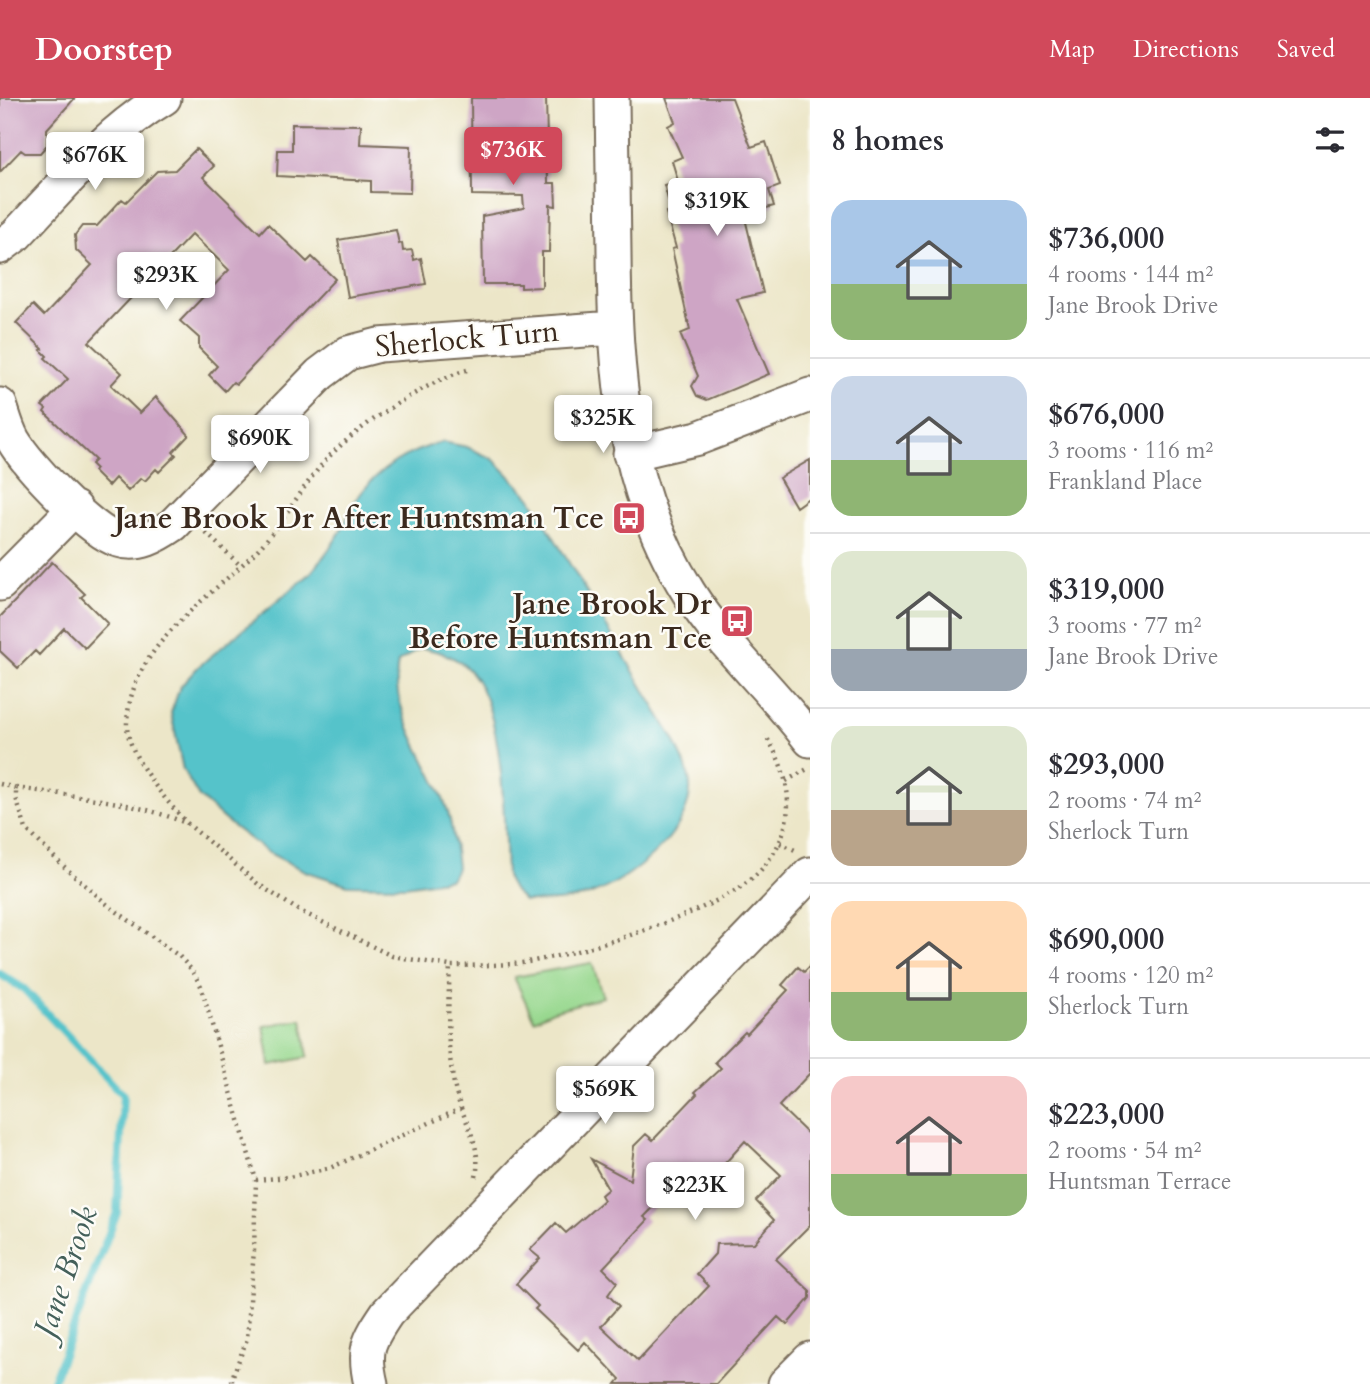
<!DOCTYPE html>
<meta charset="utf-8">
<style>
body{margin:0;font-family:Cardo,serif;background:#f7f7f7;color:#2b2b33;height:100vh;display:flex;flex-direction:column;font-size:26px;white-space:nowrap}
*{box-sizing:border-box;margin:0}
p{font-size:23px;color:#7c7c81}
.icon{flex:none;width:38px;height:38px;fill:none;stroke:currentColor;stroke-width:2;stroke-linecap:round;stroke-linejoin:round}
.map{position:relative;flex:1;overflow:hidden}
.details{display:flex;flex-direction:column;background:#fff;width:560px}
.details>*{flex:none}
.price{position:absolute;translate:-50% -60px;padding:0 16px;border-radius:7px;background:#fff;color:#222;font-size:23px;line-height:46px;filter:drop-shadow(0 2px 4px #0008)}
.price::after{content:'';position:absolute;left:50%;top:42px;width:21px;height:16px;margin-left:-10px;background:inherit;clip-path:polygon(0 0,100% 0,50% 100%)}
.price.selected{background:#d1495b;color:#fff}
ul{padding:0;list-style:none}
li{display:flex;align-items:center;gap:21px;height:175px;padding:0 21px}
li+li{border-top:2px solid #e1e1e2}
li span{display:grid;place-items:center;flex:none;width:196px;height:140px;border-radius:21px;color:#555}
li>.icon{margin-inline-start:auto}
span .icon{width:84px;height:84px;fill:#fffc;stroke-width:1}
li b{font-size:30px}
h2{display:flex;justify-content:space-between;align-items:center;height:84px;padding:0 21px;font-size:30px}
header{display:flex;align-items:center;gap:42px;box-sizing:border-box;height:98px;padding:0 35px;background:#d1495b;color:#fff}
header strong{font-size:33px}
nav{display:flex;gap:38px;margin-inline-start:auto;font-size:24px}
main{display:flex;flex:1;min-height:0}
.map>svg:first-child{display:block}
.green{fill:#98d88f;stroke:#6a8156;stroke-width:2}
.water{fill:#55c3ca;stroke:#487674;stroke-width:2}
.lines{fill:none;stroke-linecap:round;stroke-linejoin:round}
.stream{stroke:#55c3ca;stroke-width:8}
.building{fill:#cea5c5;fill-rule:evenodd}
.minor-casing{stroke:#796c5a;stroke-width:37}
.path{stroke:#796c5a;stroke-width:4.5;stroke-dasharray:2 5;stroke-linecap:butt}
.minor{stroke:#fff;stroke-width:33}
.labels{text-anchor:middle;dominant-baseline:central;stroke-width:5;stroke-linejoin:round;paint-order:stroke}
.street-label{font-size:30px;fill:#3b2a1e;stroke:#fdfcf7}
.poi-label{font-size:30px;font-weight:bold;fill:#3b2a1e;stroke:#fdfcf7;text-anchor:end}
.water-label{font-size:32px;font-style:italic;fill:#44605a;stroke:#fdfcf7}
</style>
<header>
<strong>Doorstep</strong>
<nav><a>Map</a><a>Directions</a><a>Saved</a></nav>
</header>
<main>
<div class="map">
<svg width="810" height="1286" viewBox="0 0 810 1286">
<rect width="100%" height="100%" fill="#fdfcf7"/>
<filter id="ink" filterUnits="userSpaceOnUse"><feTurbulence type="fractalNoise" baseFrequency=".0143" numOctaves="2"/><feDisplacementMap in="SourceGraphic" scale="14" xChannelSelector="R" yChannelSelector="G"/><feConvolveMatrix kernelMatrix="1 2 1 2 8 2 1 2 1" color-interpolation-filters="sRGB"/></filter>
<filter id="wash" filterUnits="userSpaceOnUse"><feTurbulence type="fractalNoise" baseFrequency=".00686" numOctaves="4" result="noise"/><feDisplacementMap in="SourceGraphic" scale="28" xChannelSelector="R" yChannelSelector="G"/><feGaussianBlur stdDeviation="1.57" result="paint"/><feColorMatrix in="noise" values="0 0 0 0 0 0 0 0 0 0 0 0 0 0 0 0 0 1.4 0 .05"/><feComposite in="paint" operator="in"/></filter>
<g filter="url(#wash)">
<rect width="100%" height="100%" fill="#ece6c8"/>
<path class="green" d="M592,865L603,899L553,913L534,922L514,879Z
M302,921L308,959L270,967L264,928Z"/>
<path class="water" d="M443,344L467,349L493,361L530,399L674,642C681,657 691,675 690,693C686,739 629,782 589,797C568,804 546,804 524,803L513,792L506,779C504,726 506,603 465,568C452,557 438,553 421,550L398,564C388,613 432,666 447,711C453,730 455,751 457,770L450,781L405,788L348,787L305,773L267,754L226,723L199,699L183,672L171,615L180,589L198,569L310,476C323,460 335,445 344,427C348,419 350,410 356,402C378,370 406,354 443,344Z"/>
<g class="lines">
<path class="stream" d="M0,876L24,891L123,997L117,1114L52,1286"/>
</g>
<g id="blocks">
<path class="building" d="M0,0H75L47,31V47L40,55H25L21,52L0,74Z
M471,0H546L548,85H555L556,108L550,107L549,154H542V189L521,190V186H483L482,118L524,110L523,98L472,97Z
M666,0H732L751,49L766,44L780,88L769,92L774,108L744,116L763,195L737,201L769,276L707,302L697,298L692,288L698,278L680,236L690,232L672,151L676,150L666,114L671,112L664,87L678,83L672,63L682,59L668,28L675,24Z
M292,26L361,27L360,46L411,48L410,95L371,94V83L277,78L278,52H292Z
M196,51L214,68L203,79L260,135L268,126L307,164L312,159L335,181L236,286L233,284L225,293L209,277L217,268L199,250V240L180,223L229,172L192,136L89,244L122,275L111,287L140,315L156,299L189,337L173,354L176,357L159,374L156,371L145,383L141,380L128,393L115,380L108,388L94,374L96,371L91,366L95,362L44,314L46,311L42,308L68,281L45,260L47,258L41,252L43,251L16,225L33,207L44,218L92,167L76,152L75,137L82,128H97L122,101L126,104L157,73L175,72Z
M396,132L399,146L402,145L403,153L412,152L414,162L421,160L426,186L348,199L338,142Z
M810,362V399L796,409L779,380Z
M52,464L85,496L81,499L108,526L85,550L64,530L39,557L35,553L18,570L0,553V519Z
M810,868V975L779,1008L810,1038V1127L776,1161L810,1193V1200L787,1227L778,1219L716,1286H616L620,1281L585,1244L578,1252L535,1211L538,1208L516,1186L540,1160L530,1152L556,1125L566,1135L604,1102L601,1097L608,1091L591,1061L630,1082L634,1048L646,1036L653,1042L697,996L695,994L721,970L715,964L745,934L747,936L788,892L782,887L798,869L804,874ZM745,1043L781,1077L756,1103L774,1122L754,1145L716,1146L715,1156L697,1176L709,1188L638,1263L601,1228L619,1208L608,1197L617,1184L603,1170L648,1122L644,1119L676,1086L692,1102Z"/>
</g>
</g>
<g filter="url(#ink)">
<use href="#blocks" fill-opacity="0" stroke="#796c5a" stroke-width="2"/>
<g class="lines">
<g class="minor-casing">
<path id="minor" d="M612,0C613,51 613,102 614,154C615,275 622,389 689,495C723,549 772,591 810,642
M0,149L16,137C62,89 106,34 164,0
M0,307C4,319 7,331 13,342C28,368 91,434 118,442C139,449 157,438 173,427L320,276L348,255L379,247L614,230
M630,356L698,340L810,297
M0,486L75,410
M371,1286C363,1252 368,1243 387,1215L810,776
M785,1286L810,1261"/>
</g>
<path class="path" d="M206,435L241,468
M786,683L809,670
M0,686L16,690V700L26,731L60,765L109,808L179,858L191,871L201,888L256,1082L254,1152L247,1241L232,1280V1286
M16,690C73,698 134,703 188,726L258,786L298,812L392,858L450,868
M188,726C167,704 125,656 127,624C132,543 212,501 262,447C285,421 302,389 325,363C354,330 425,284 467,272
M780,745L795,752
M476,1079C483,1043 460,1020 454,986C446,946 448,909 450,868C471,868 493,867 513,866C567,861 719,814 756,777C798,735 796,684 765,637
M256,1082L289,1079L330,1070L460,1011"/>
<use href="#minor" class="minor"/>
</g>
</g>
<defs>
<g id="bus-square" transform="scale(1.75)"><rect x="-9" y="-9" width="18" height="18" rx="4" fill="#d1495b" stroke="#fdfcf7"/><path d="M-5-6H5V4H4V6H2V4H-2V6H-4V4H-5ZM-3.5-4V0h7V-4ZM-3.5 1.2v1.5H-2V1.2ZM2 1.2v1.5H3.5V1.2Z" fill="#fff"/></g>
</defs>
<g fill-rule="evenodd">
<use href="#bus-square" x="629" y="420"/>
<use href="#bus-square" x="737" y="523"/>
</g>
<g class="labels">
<g class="street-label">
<text transform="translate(467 241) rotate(-5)">Sherlock Turn</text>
</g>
<g class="poi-label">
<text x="604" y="420">Jane Brook Dr After Huntsman Tce</text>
<text x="712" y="506">Jane Brook Dr<tspan x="712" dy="34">Before Huntsman Tce</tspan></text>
</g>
<g class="water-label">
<text transform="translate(66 1174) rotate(-71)">Jane Brook</text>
</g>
</g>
</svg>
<b class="price selected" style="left:513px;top:89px">$736K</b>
<b class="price" style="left:95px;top:94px">$676K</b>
<b class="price" style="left:717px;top:140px">$319K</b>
<b class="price" style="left:166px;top:214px">$293K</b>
<b class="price" style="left:603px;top:357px">$325K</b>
<b class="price" style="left:260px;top:377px">$690K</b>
<b class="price" style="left:605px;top:1028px">$569K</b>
<b class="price" style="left:695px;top:1124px">$223K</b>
</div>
<section class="details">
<h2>8 homes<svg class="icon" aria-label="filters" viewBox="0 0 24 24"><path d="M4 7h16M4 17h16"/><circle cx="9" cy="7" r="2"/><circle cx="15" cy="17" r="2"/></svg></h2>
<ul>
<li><span style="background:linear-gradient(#a9c7e8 60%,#8fb573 0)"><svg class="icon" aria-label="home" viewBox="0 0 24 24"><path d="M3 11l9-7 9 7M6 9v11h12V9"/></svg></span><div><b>$736,000</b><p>4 rooms · 144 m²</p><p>Jane Brook Drive</p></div></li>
<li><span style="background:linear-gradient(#c9d6e8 60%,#8fb573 0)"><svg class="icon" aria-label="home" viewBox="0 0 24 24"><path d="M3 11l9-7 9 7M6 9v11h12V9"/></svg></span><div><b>$676,000</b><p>3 rooms · 116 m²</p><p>Frankland Place</p></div></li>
<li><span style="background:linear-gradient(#dfe7d0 70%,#9aa5b1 0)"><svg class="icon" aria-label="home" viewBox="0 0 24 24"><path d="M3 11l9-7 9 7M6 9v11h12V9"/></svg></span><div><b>$319,000</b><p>3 rooms · 77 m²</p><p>Jane Brook Drive</p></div></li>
<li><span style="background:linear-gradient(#dfe7d0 60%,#b9a48a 0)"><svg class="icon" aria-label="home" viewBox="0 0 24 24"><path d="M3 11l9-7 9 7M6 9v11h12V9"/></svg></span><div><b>$293,000</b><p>2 rooms · 74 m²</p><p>Sherlock Turn</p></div></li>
<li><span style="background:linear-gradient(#ffd9b3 65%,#8fb573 0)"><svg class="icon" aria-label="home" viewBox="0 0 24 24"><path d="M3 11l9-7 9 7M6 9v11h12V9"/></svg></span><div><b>$690,000</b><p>4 rooms · 120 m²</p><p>Sherlock Turn</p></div></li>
<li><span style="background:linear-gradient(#f6c9c9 70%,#8fb573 0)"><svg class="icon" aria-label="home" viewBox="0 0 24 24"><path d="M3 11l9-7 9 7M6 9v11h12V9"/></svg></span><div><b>$223,000</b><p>2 rooms · 54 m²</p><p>Huntsman Terrace</p></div></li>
</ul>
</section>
</main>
